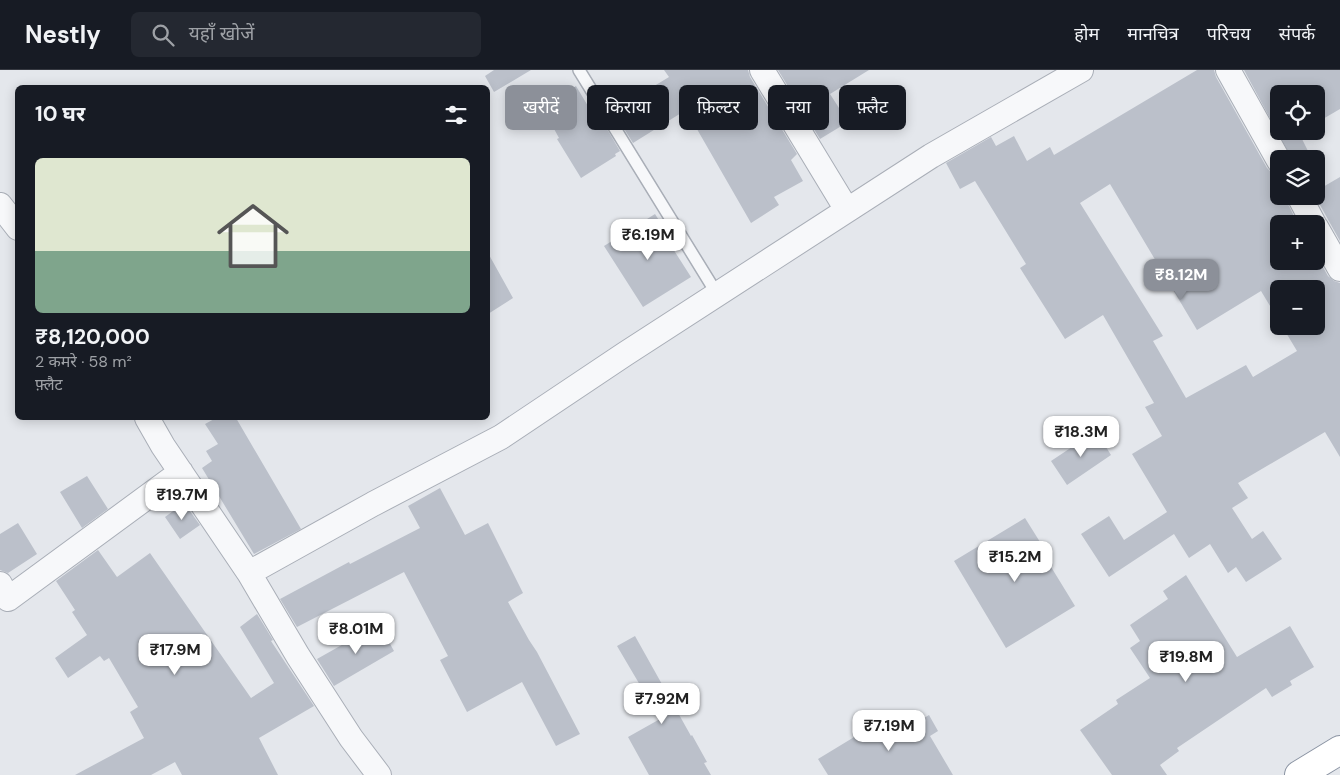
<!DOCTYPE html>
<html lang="hi">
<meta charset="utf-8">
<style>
body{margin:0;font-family:"DM Sans","Noto Sans Devanagari",sans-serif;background:#242831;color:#f1f3f6;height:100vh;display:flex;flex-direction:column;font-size:19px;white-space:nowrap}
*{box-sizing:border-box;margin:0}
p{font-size:16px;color:#9ea1a6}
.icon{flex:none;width:28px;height:28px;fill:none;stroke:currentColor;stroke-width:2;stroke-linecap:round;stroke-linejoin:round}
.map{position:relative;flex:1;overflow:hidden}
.panel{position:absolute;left:15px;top:15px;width:475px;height:335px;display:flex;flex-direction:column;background:#171b24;border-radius:8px;box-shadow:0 2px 12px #0003}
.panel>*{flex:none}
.guide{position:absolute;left:505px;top:15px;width:475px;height:45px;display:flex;gap:10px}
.buttons{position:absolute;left:1270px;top:15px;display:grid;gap:10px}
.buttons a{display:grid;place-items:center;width:55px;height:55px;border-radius:8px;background:#171b24;box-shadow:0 2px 12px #0003;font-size:25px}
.price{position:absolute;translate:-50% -42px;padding:0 11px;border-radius:10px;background:#fff;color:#222;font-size:16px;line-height:32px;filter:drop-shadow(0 1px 2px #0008)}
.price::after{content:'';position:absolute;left:50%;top:30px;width:15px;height:11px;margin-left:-8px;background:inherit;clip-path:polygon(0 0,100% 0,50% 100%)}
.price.selected{background:#8c9099;color:#fff}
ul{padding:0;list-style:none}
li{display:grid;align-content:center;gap:10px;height:265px;padding:0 20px}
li+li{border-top:1px solid #363941}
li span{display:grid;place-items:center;height:155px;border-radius:8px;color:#555}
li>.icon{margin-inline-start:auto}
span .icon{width:90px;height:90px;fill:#fffc;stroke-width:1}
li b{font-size:21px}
h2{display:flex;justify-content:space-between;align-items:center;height:60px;padding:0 20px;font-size:21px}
.tag{padding:0 18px;border-radius:8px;background:#171b24;box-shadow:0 2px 12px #0003;font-size:18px;line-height:45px}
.tag.selected{background:#8c9099;color:#fff}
header{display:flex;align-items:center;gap:30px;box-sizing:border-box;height:70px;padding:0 25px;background:#171b24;border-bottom:1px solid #363941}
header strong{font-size:24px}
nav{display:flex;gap:28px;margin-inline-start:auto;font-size:18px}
.search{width:350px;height:45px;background:#242831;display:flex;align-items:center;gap:12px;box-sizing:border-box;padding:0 18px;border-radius:8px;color:#9ea1a6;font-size:19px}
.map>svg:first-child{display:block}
.building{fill:#bbc0ca;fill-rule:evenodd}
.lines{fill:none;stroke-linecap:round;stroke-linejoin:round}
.lane-casing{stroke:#a9aeb7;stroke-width:14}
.street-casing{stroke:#a9aeb7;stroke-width:26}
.highway-casing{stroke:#8b94a3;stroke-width:30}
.lane{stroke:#f7f8fa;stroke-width:11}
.street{stroke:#f7f8fa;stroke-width:24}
.highway{stroke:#fff;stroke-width:28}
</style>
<header>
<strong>Nestly</strong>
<div class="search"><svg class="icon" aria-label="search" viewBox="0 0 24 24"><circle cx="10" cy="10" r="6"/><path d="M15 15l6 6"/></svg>यहाँ खोजें</div>
<nav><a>होम</a><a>मानचित्र</a><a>परिचय</a><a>संपर्क</a></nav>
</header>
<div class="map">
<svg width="1340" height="705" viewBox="0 0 1340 705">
<rect width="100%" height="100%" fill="#e4e7ec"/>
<path class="building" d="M494,0H531L494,22L485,6Z
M664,0H748L750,7L797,84L791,90L803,111L774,127L779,135L751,153L686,40L633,73L613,41L669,7Z
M778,0H869L830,24L848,52L820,69Z
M1197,0H1214L1216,7L1267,98L1272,103L1279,105V126H1285L1287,132L1298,154H1279V191H1316V185L1328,206L1334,211L1340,213V387L1325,362L1238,413L1248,428L1232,438L1252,469L1263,461L1282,489L1246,512L1236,497L1228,503L1210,474L1189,488L1174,464L1109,507L1081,464L1109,446L1124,470L1167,442L1132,384L1162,366L1145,337L1154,333L1103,245L1065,269L1020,198L1026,194L975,111L960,119L946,93L991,67L996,76L1014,66L1027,91L1050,77L1054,85ZM1110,114L1197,260L1261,221L1279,251V219H1316V256H1282L1297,281L1253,307L1246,295L1186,328L1153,271L1163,266L1080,133Z
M1244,0H1340V39L1316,53V24H1279V61H1298L1312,89H1292Z
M576,16L597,51L601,49L620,81L615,84L616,86L581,108L557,69L559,68L541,35Z
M1340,107V171L1315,126H1316V121Z
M655,144L671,169L668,171L691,207L643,237L604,176Z
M488,183L513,228L488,244Z
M216,348H236L301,459L254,484L202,398L212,391L206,381L218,374L205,354Z
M1096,361L1111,385L1067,415L1051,391Z
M87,406L108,439L82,458L60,422Z
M440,418L465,465L488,453L523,523L508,532L529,570L537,582L580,664L556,676L522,612L467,642L440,590L448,586L404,502L297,557L280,529L349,492L350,494L420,458L408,436Z
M184,433L200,455L180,469L165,447Z
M1025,448L1040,472L1037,474L1075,536L1006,578L954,491Z
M18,453L37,484L8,503L0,500V464Z
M98,480L117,507L150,483L251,628L274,613L240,557L257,544L273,570L271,571L314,636L259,668L278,705H182L175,692L151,705H75L144,668L130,642L138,637L109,588L104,591L100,586L68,608L55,588L87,565L72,542L75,540L56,511Z
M1186,505L1237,587L1290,556L1314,597L1290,611L1292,615L1272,627L1266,618L1177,678L1179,681L1160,695L1167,705H1112L1080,660L1118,634L1116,630L1150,608L1130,578L1140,571L1130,555L1168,529L1163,521Z
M379,554L394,581L334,616L317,589Z
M635,566L691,666L692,665L707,692L704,693L711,705H649L628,667L660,649L617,576Z
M929,645L938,661L930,666L953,705H828L818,689L874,655L878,660L896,648L903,661Z"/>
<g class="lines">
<g class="lane-casing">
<path id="lane" d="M579,0L717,224"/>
</g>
<g class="street-casing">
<path id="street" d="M762,0L847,140
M1228,0L1279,91
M1299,126L1314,154
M0,135L18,158
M1316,157L1340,199
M147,348L163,376L249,503L298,586L351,668L379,705
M249,503L373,434L501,367L625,284L931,86L1081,0
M0,514L8,529L181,402"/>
</g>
<g class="highway-casing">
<path id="highway" d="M1299,705L1340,680"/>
</g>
<use href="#lane" class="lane"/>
<use href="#street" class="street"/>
<use href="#highway" class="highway"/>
</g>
</svg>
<div class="buttons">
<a><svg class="icon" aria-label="locate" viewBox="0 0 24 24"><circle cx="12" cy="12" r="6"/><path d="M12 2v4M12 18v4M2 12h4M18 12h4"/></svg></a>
<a><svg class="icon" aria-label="layers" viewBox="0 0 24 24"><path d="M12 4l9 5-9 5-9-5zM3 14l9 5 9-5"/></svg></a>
<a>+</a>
<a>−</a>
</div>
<b class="price" style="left:648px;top:191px">₹6.19M</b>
<b class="price selected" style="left:1181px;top:231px">₹8.12M</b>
<b class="price" style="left:1081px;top:388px">₹18.3M</b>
<b class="price" style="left:182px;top:451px">₹19.7M</b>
<b class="price" style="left:1015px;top:513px">₹15.2M</b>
<b class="price" style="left:356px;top:585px">₹8.01M</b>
<b class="price" style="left:175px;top:606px">₹17.9M</b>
<b class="price" style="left:1186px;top:613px">₹19.8M</b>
<b class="price" style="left:662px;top:655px">₹7.92M</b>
<b class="price" style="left:889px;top:682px">₹7.19M</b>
<div class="guide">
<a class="tag selected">खरीदें</a>
<a class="tag">किराया</a>
<a class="tag">फ़िल्टर</a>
<a class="tag">नया</a>
<a class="tag">फ़्लैट</a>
</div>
<section class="panel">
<h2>10 घर<svg class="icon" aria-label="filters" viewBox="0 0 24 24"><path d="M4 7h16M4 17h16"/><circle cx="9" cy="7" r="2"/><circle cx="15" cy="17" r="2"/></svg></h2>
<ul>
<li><span style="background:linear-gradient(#dfe7d0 60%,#7fa58c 0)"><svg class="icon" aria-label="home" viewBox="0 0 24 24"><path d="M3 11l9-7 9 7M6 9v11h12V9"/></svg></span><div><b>₹8,120,000</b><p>2 कमरे · 58 m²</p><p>फ़्लैट</p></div></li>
</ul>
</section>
</div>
